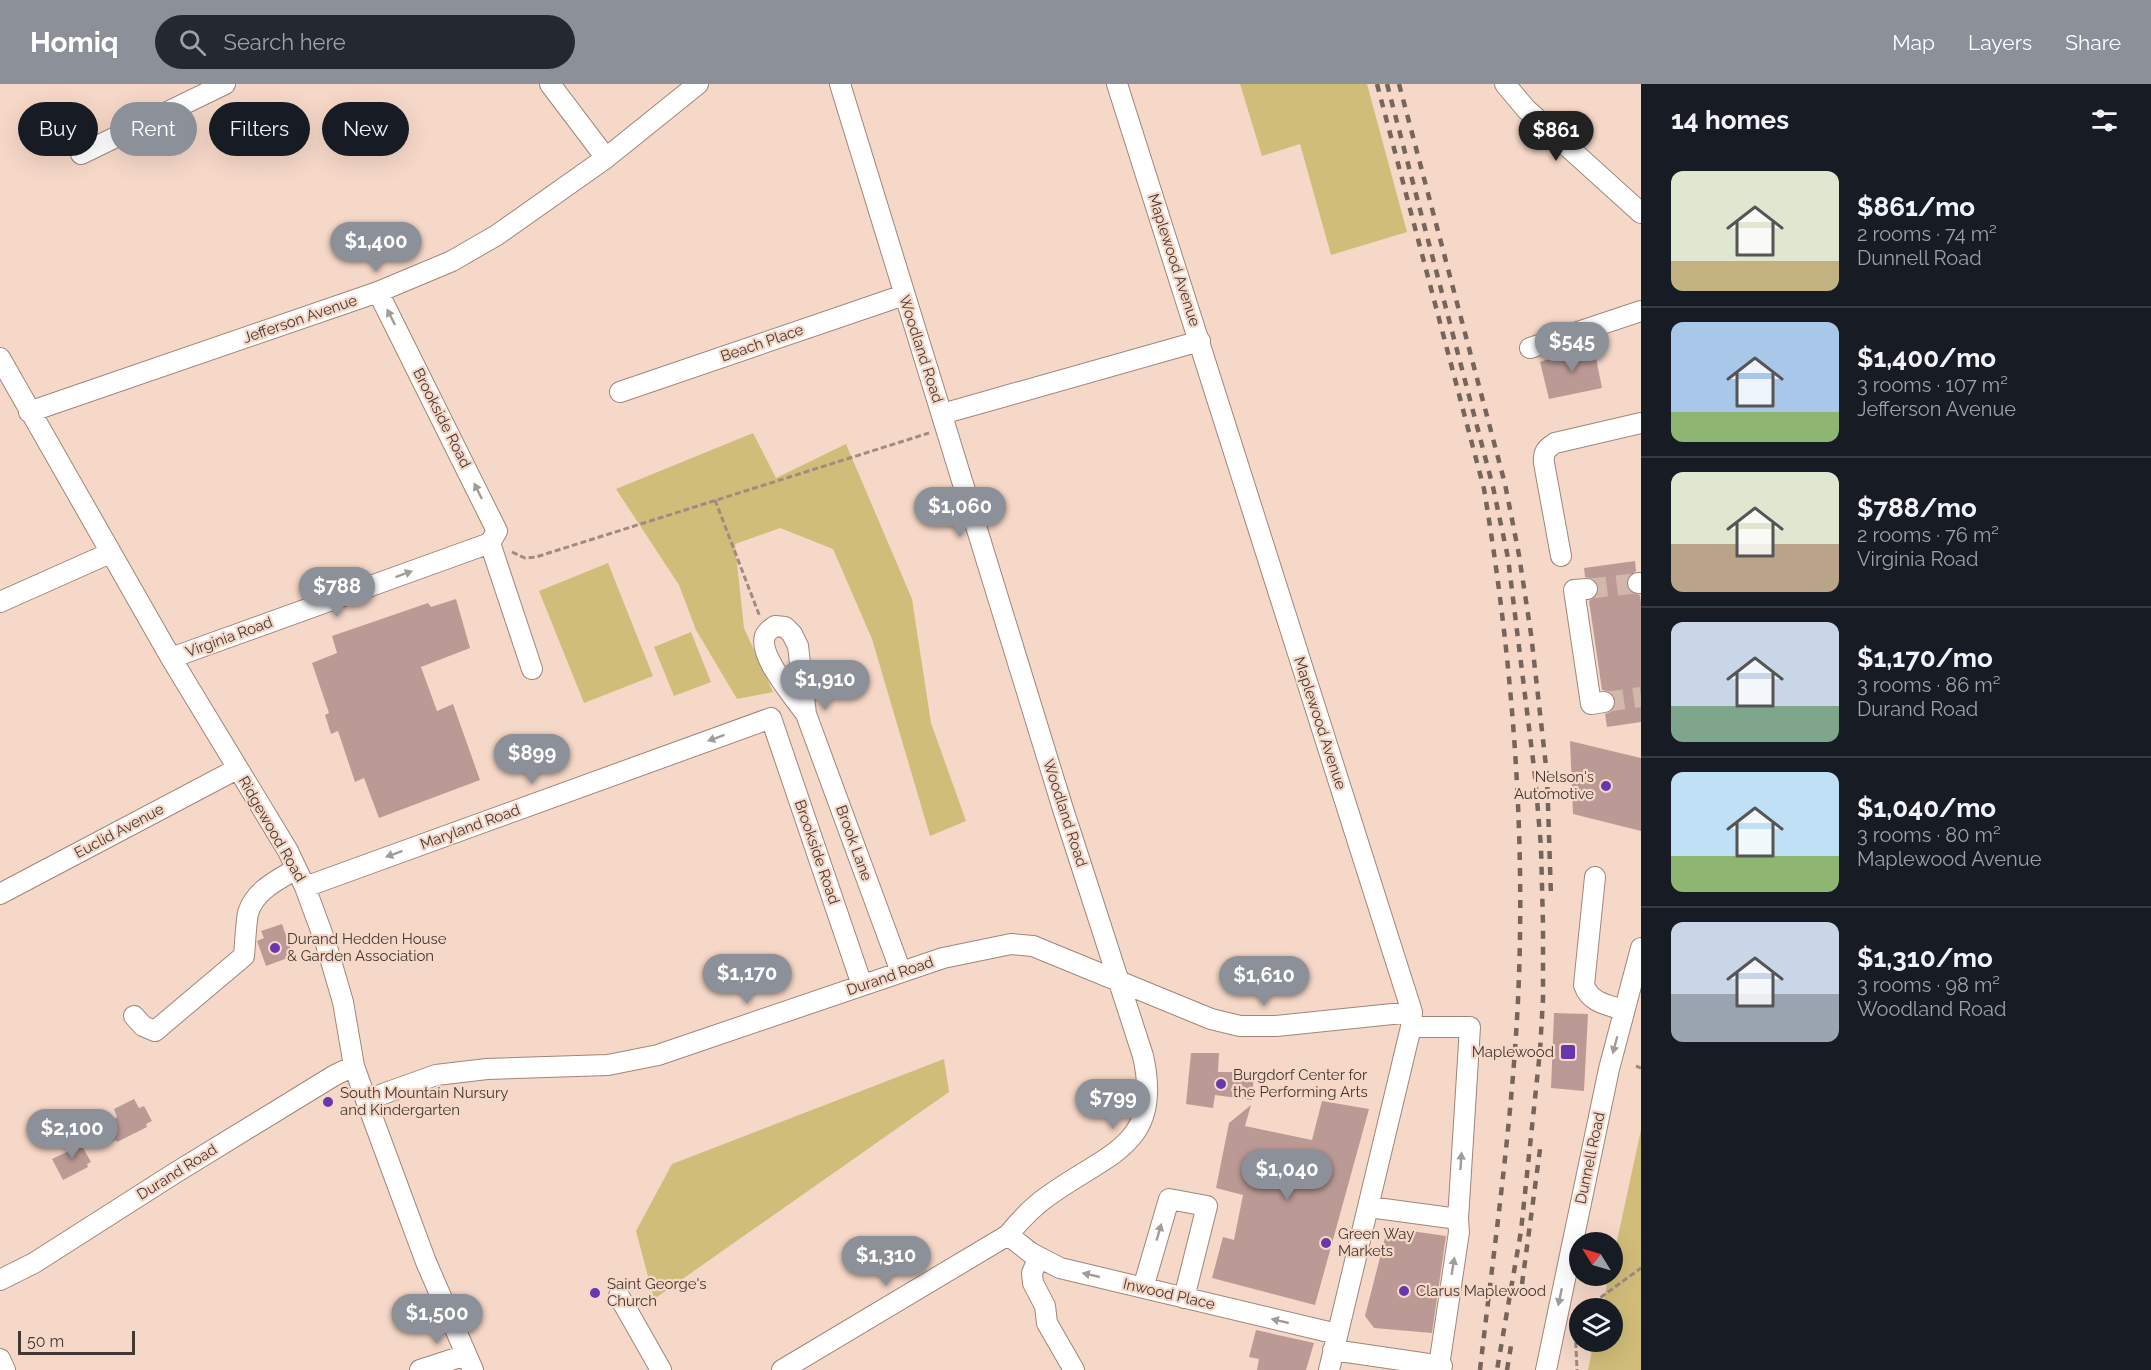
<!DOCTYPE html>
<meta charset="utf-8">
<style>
body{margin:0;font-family:Raleway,sans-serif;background:#242831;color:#f1f3f6;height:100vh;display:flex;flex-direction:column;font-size:22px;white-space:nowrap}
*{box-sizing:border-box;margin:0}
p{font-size:20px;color:#9ea1a6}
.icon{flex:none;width:33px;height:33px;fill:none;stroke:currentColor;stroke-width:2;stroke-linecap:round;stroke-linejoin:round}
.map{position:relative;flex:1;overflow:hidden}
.details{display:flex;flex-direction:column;background:#171b24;width:510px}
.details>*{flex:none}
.top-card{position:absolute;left:18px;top:18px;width:570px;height:54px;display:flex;gap:12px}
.needle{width:39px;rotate:307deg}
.fabs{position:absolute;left:1569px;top:1148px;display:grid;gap:12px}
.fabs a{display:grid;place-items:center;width:54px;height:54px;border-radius:50%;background:#171b24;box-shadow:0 6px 24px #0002;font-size:30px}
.scale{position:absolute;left:18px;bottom:15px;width:117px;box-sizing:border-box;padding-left:6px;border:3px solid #443832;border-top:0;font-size:16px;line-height:21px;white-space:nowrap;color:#443832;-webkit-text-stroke:4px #f6d8c8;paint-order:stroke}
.price{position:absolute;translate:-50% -51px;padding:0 14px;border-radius:21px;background:#8c9099;color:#fff;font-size:20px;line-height:39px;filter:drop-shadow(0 2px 3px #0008)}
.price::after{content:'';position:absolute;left:50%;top:36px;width:18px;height:14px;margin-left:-9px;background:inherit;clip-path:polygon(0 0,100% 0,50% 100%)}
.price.active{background:#222;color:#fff}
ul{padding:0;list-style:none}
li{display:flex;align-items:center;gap:18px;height:150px;padding:0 30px}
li+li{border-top:2px solid #363941}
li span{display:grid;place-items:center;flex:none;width:168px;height:120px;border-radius:12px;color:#555}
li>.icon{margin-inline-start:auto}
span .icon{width:72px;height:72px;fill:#fffc;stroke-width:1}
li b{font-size:26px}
h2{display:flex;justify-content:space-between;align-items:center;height:72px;padding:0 30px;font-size:26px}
.tag{padding:0 21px;border-radius:27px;background:#171b24;box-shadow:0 6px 24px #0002;font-size:21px;line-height:54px}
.tag.active{background:#8c9099;color:#fff}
header{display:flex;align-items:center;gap:36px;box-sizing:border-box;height:84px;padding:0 30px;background:#8c9099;color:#fff}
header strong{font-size:28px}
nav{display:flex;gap:33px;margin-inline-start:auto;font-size:21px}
.search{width:420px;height:54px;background:#242831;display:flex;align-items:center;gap:15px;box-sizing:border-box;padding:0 21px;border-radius:33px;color:#9ea1a6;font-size:22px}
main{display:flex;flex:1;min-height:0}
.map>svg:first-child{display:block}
.green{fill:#d1bd7a}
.building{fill:#bb9a96}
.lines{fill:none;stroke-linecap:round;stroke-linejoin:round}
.minor-tunnel{stroke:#d2b8aa;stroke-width:20;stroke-dasharray:20 10;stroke-linecap:butt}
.minor-casing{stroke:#a18577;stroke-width:22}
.path{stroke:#a18b80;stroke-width:3;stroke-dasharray:6 3;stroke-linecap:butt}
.minor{stroke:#fff;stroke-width:20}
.rail{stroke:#76655c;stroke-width:4.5;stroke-dasharray:8 8;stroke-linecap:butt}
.oneway{fill:#a29c98}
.poi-dot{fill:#6737ae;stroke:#f6d8c8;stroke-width:2}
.labels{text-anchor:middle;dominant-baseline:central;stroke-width:4.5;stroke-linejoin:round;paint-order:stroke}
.street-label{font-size:15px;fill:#443832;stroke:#f6d8c8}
.poi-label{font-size:15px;fill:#443832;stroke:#f6d8c8;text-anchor:start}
</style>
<header>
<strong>Homiq</strong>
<div class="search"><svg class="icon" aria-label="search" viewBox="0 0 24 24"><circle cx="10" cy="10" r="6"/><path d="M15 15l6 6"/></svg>Search here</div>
<nav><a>Map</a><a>Layers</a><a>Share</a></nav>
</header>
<main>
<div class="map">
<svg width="1641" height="1286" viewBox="0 0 1641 1286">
<rect width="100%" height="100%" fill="#f6d8c8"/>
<path class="green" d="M1240,0H1367L1407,148L1331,171L1300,60L1262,72Z
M753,349L776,394L846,360L912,515L931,639L966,737L930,752L872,555L833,465L780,444L735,460L744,544L773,608L737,615L696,546L679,501L616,405Z
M608,479L653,592L584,619L539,507Z
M691,548L711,598L674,612L654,563Z
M944,975L949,1008L654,1215L636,1147L672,1080Z
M1641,1046V1286H1588L1594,1257H1612V1224H1602L1609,1191H1612L1613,1175Z"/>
<path class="building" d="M1593,259L1602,304L1549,315L1540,278Z
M1635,477L1636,487L1628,493L1626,500L1632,509L1640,511L1641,519V638L1607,643L1605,630L1612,627L1616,617L1613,610L1608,607L1602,606L1589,517L1598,511L1599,504L1593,495L1585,493L1584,484Z
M456,515L470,564L421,583L437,627L453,620L480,696L379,734L364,694L355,698L338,647L331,650L325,631L329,629L312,579L337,569L332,552L428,519L431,523Z
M1570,657L1641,674V747L1573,730Z
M282,840L293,872L266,882L257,857L264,854L261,847Z
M1554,929L1588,930L1584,1007L1551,1004Z
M1191,969H1219L1218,988H1254L1252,1016L1215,1011L1213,1024L1186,1020Z
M134,1015L139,1024L144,1022L152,1037L146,1040L147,1043L117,1058L116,1056L107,1060L99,1044L117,1033L114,1025Z
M1322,1017L1369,1025L1315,1221L1212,1194L1223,1153L1234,1156L1243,1111L1216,1104L1229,1039L1251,1021L1245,1042L1312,1056Z
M78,1055L91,1078L87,1080L88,1083L63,1096L52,1075L69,1067L66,1061Z
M1397,1145L1446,1152L1432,1249L1374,1244L1365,1232L1386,1150Z
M1256,1246L1314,1259L1306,1286H1257L1259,1275L1249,1273Z"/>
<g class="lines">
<path class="minor-tunnel" d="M1587,505L1638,499
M1604,618L1641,613"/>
<g class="minor-casing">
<path id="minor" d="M550,0L606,74
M1117,0L1412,928L1411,943L1329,1286
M1505,0L1526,25L1641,129
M81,70L225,0
M378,208L497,447L490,459
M1530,264L1641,227
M0,274L171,574L288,767L305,803L326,860L343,918L354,982L366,1016L426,1178L473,1286
M620,308L904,211
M29,328L378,208L452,177L497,151L606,74L698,0
M942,330L1200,257
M490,459L532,585
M1561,472L1544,379C1543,368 1546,365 1555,359L1641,339
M1638,499H1641
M1587,505L1574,506L1591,620L1604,618
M0,518L110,469
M171,574L490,459
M806,630C794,613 758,572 765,552C767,547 771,545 775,542L785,543L792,550L798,562L806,630L901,888
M1595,793L1584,901C1590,919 1608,921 1624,926
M305,803L771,634L862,901
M0,810L237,685
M134,932L143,942L155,947L244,872C245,861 246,839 248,829C255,806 278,796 296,785
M1411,943H1470L1458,1135L1459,1148L1439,1282
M366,1016L436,991L487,985L608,981L658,971L943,874L1011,860L1033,862L1211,935L1240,942H1276L1412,928
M1369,1123L1458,1135
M1008,1151L1031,1169L1060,1184L1337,1250
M1039,1173L1032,1189L1033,1199L1045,1222L1047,1239L1074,1286
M0,1196L34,1179L175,1089L335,991L354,982
M1143,1204L1169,1115L1207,1122L1184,1214
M619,1212L661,1286
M1333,1266L1442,1282L1441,1286
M0,1275L5,1286
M420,1286L466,1271
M782,1286L1008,1151C1021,1135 1034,1121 1051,1110C1110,1068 1163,1060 1143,972L1063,725L840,0
M1546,1286L1609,985L1641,864"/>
</g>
<path class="path" d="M715,416L760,533
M512,468L525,474L536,473L929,349
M1636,982L1641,984
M1586,1224L1641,1184
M1575,1240L1577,1286"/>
<use href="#minor" class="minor"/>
<path class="rail" d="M1377,0L1484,405C1512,573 1526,746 1518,916C1512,1040 1494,1163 1480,1286
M1387,0L1493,403L1508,474L1535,692L1541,763L1543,841V915L1540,967L1521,1147L1497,1286
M1399,0L1505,400L1519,471L1531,550L1547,691L1551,812
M1522,1200L1541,1058
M1507,1286L1511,1262"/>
</g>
<defs><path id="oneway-solid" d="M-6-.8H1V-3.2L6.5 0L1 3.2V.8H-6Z" transform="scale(1.5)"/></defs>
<g class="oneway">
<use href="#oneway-solid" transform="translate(391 233) rotate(-117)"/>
<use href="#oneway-solid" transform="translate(478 407) rotate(-116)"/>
<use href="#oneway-solid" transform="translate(404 490) rotate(-20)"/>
<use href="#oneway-solid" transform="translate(716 654) rotate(160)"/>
<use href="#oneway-solid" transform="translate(394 770) rotate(160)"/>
<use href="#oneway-solid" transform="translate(1615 961) rotate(105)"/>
<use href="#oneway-solid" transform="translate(1461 1077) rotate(-86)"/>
<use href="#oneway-solid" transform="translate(1159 1148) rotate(-74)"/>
<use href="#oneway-solid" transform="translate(1453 1182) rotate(-81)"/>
<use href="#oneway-solid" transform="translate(1091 1191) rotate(-167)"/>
<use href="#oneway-solid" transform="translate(1560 1213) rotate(102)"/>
<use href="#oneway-solid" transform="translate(1280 1237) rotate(-167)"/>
</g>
<g class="poi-dot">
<circle cx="1606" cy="702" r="6"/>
<circle cx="275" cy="864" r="6"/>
<rect x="1560" y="960" width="16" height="16" rx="3"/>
<circle cx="1221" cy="1000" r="6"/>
<circle cx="328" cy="1018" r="6"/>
<circle cx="1326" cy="1159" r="6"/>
<circle cx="1404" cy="1207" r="6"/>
<circle cx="595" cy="1209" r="6"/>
</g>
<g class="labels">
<g class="street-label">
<text transform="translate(1174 176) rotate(72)">Maplewood Avenue</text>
<text transform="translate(300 235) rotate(-19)">Jefferson Avenue</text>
<text transform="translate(762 259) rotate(-19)">Beach Place</text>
<text transform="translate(921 265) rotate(72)">Woodland Road</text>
<text transform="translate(442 334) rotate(63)">Brookside Road</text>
<text transform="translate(229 553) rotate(-20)">Virginia Road</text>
<text transform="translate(1320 639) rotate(72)">Maplewood Avenue</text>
<text transform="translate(1065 729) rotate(72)">Woodland Road</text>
<text transform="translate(470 743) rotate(-20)">Maryland Road</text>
<text transform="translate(272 745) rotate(60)">Ridgewood Road</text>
<text transform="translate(119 747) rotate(-28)">Euclid Avenue</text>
<text transform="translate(854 759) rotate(70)">Brook Lane</text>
<text transform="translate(817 768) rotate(71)">Brookside Road</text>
<text transform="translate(890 892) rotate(-19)">Durand Road</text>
<text transform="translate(1590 1074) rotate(-78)">Dunnell Road</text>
<text transform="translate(177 1088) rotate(-32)">Durand Road</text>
<text transform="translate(1169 1210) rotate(13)">Inwood Place</text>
</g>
<g class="poi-label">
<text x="1594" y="693" text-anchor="end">Nelson's<tspan x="1594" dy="17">Automotive</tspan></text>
<text x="287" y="855">Durand Hedden House<tspan x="287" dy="17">&amp; Garden Association</tspan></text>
<text x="1554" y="968" text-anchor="end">Maplewood</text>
<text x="1233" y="991">Burgdorf Center for<tspan x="1233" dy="17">the Performing Arts</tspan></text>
<text x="340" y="1009">South Mountain Nursury<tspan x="340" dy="17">and Kindergarten</tspan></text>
<text x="1338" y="1150">Green Way<tspan x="1338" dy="17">Markets</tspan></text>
<text x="607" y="1200">Saint George's<tspan x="607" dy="17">Church</tspan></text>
<text x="1416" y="1207">Clarus Maplewood</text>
</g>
</g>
</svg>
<div class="fabs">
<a><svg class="needle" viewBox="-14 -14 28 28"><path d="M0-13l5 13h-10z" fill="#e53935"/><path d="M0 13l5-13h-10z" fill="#9ea1a6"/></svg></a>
<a><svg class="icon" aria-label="layers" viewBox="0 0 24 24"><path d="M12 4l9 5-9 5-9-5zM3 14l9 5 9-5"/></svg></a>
</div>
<div class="scale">50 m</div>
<b class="price active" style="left:1556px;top:78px">$861</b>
<b class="price" style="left:376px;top:189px">$1,400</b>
<b class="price" style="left:1572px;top:289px">$545</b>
<b class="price" style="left:960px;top:454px">$1,060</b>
<b class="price" style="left:337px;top:534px">$788</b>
<b class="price" style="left:825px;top:627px">$1,910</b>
<b class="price" style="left:532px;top:701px">$899</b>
<b class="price" style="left:747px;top:921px">$1,170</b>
<b class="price" style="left:1264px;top:923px">$1,610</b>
<b class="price" style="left:1113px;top:1046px">$799</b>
<b class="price" style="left:72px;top:1076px">$2,100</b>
<b class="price" style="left:1287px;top:1117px">$1,040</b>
<b class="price" style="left:886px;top:1203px">$1,310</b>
<b class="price" style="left:437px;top:1261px">$1,500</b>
<div class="top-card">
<a class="tag">Buy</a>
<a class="tag active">Rent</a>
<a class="tag">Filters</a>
<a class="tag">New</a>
</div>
</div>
<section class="details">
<h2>14 homes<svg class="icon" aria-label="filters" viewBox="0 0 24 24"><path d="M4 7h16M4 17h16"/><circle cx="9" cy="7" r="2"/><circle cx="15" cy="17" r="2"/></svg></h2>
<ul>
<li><span style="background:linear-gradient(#dfe7d0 75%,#c2b280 0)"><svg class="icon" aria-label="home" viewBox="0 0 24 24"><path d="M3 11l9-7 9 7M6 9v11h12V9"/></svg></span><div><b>$861/mo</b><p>2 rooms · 74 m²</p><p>Dunnell Road</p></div></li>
<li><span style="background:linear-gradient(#a9c7e8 75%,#8fb573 0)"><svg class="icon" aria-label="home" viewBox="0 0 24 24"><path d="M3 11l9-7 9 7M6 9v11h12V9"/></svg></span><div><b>$1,400/mo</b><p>3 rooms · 107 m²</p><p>Jefferson Avenue</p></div></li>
<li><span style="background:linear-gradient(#dfe7d0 60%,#b9a48a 0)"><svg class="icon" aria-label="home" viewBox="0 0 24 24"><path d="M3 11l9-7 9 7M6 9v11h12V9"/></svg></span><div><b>$788/mo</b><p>2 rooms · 76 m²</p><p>Virginia Road</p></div></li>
<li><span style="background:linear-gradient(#c9d6e8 70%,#7fa58c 0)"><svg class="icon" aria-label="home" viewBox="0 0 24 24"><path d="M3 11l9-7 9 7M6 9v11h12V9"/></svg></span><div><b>$1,170/mo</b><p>3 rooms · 86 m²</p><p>Durand Road</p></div></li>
<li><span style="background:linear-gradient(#bfe0f5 70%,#8fb573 0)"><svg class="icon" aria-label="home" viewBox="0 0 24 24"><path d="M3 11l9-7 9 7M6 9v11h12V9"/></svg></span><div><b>$1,040/mo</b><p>3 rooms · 80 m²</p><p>Maplewood Avenue</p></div></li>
<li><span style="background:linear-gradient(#c9d6e8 60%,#9aa5b1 0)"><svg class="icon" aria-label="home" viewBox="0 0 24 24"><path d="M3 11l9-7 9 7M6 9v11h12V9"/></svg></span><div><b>$1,310/mo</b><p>3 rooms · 98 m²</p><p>Woodland Road</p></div></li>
</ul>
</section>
</main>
